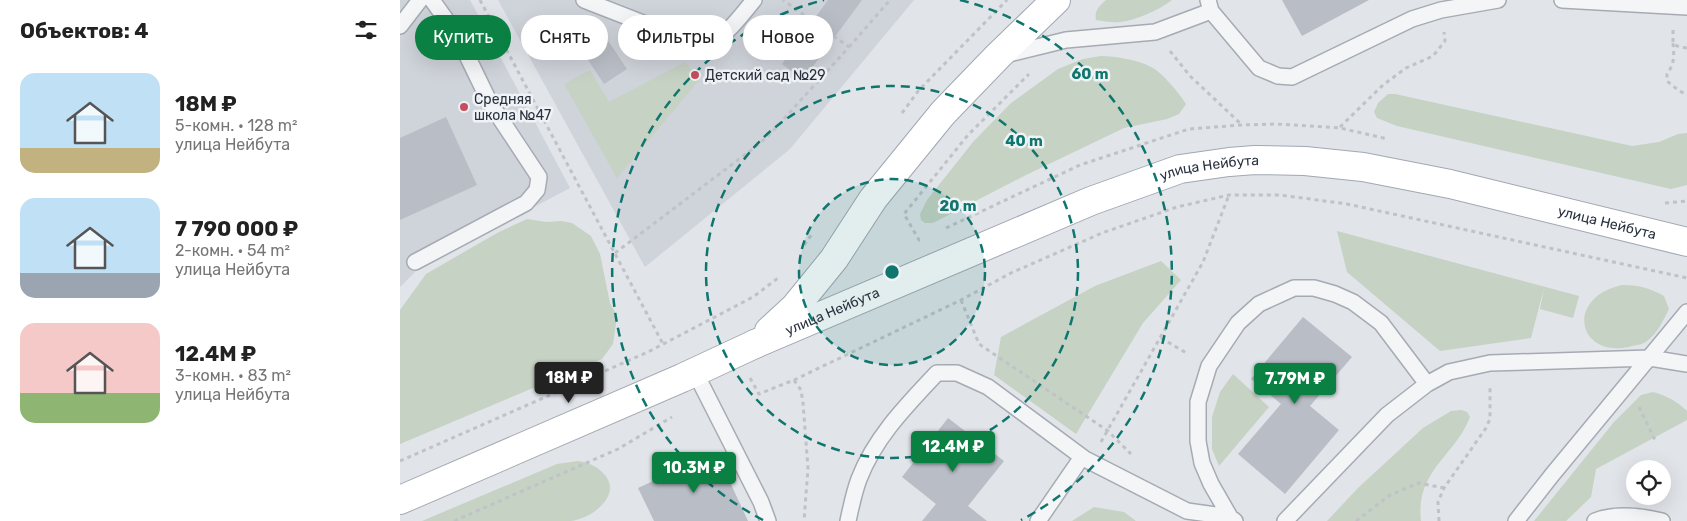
<!DOCTYPE html>
<html lang="ru">
<meta charset="utf-8">
<style>
body{margin:0;font-family:Rubik,sans-serif;background:#f6f6f6;color:#222;height:100vh;display:flex;flex-direction:column;font-size:19px;white-space:nowrap}
*{box-sizing:border-box;margin:0}
p{font-size:16px;color:#767676}
.icon{flex:none;width:28px;height:28px;fill:none;stroke:currentColor;stroke-width:2;stroke-linecap:round;stroke-linejoin:round}
.map{position:relative;flex:1;overflow:hidden}
.side{display:flex;flex-direction:column;background:#fff;width:400px}
.side>*{flex:none}
.top-card{position:absolute;left:15px;top:15px;width:475px;height:45px;display:flex;gap:10px}
.fabs{position:absolute;left:1226px;top:460px;display:grid;gap:10px}
.fabs a{display:grid;place-items:center;width:45px;height:45px;border-radius:50%;background:#fff;box-shadow:0 5px 20px #0002;font-size:25px}
.price{position:absolute;translate:-50% -42px;padding:0 11px;border-radius:5px;background:#0b8043;color:#fff;font-size:16px;line-height:32px;filter:drop-shadow(0 1px 2px #0008)}
.price::after{content:'';position:absolute;left:50%;top:30px;width:15px;height:11px;margin-left:-8px;background:inherit;clip-path:polygon(0 0,100% 0,50% 100%)}
.price.current{background:#222;color:#fff}
ul{padding:0;list-style:none}
li{display:flex;align-items:center;gap:15px;height:125px;padding:0 20px}
li span{display:grid;place-items:center;flex:none;width:140px;height:100px;border-radius:15px;color:#555}
li>.icon{margin-inline-start:auto}
span .icon{width:60px;height:60px;fill:#fffc;stroke-width:1}
li b{font-size:21px}
h2{display:flex;justify-content:space-between;align-items:center;height:60px;padding:0 20px;font-size:21px}
.pill{padding:0 18px;border-radius:22px;background:#fff;box-shadow:0 5px 20px #0002;font-size:18px;line-height:45px}
.pill.current{background:#0b8043;color:#fff}
main{display:flex;flex:1;min-height:0}
.map>svg:first-child{display:block}
.built{fill:#cfd3da}
.green{fill:#c6d2c3}
.building{fill:#b9bdc5}
.lines{fill:none;stroke-linecap:round;stroke-linejoin:round}
.lane-casing{stroke:#a6abb3;stroke-width:18}
.secondary-casing{stroke:#a6abb3;stroke-width:30}
.primary-casing{stroke:#a1a8b4;stroke-width:30}
.path{stroke:#bfc2c7;stroke-width:3;stroke-dasharray:4 4;stroke-linecap:butt}
.lane{stroke:#f4f5f7;stroke-width:15}
.secondary{stroke:#fff;stroke-width:28}
.primary{stroke:#fff;stroke-width:28}
.ring{fill:none;stroke:#0f766e;stroke-width:2.5;stroke-dasharray:9 6}
.poi-dot{fill:#c54f5d;stroke:#f0f3f6;stroke-width:2}
.labels{text-anchor:middle;dominant-baseline:central;stroke-width:5;stroke-linejoin:round;paint-order:stroke}
.poi-label{font-size:14px;fill:#2a313f;stroke:#f0f3f6;text-anchor:start}
.street-label{font-size:14px;fill:#2a313f;stroke:#f0f3f6}
.centre{fill:#0f766e;stroke:#f0f3f6;stroke-width:2.5}
.ring-label{font-size:15px;text-anchor:middle;font-weight:bold;fill:#0f766e;stroke:#f0f3f6;stroke-width:5;stroke-linejoin:round;paint-order:stroke}
</style>
<main>
<section class="side">
<h2>Объектов: 4<svg class="icon" aria-label="filters" viewBox="0 0 24 24"><path d="M4 7h16M4 17h16"/><circle cx="9" cy="7" r="2"/><circle cx="15" cy="17" r="2"/></svg></h2>
<ul>
<li><span style="background:linear-gradient(#bfe0f5 75%,#c2b280 0)"><svg class="icon" aria-label="home" viewBox="0 0 24 24"><path d="M3 11l9-7 9 7M6 9v11h12V9"/></svg></span><div><b>18M ₽</b><p>5-комн. · 128 m²</p><p>улица Нейбута</p></div></li>
<li><span style="background:linear-gradient(#bfe0f5 75%,#9aa5b1 0)"><svg class="icon" aria-label="home" viewBox="0 0 24 24"><path d="M3 11l9-7 9 7M6 9v11h12V9"/></svg></span><div><b>7 790 000 ₽</b><p>2-комн. · 54 m²</p><p>улица Нейбута</p></div></li>
<li><span style="background:linear-gradient(#f6c9c9 70%,#8fb573 0)"><svg class="icon" aria-label="home" viewBox="0 0 24 24"><path d="M3 11l9-7 9 7M6 9v11h12V9"/></svg></span><div><b>12.4M ₽</b><p>3-комн. · 83 m²</p><p>улица Нейбута</p></div></li>
</ul>
</section>
<div class="map">
<svg width="1287" height="521" viewBox="0 0 1287 521">
<rect width="100%" height="100%" fill="#e1e4e9"/>
<path class="built" d="M0,0H70L170,188L20,267L0,287Z
M98,0H514L390,149L245,267Z"/>
<path class="green" d="M706,0H772C759,10 737,20 720,22C712,23 704,21 696,20C694,11 699,6 706,0Z
M701,56C716,56 738,60 751,67C762,72 780,94 786,104L779,114L767,119L724,128L624,176L533,223H525L521,220L520,214L527,200L573,142L611,103L658,69L683,59Z
M285,62L300,79L217,178L164,84L190,70L209,102Z
M988,94H995L1232,146L1259,142L1278,134L1287,133V185L1271,189L997,126L977,118L974,112L978,103Z
M127,219L146,222L161,221L172,223L191,236L200,254L210,303L217,316L213,344L202,359L0,444V310L26,274L97,233Z
M937,231L1179,296L1173,318L1140,309L1144,288L1131,338L1040,351L947,272Z
M761,261L781,280L743,323L676,434L594,375L601,337L695,286Z
M1222,285C1238,285 1250,288 1264,296L1269,309C1263,321 1257,334 1247,341C1243,345 1234,345 1229,347C1178,358 1164,298 1222,285Z
M833,374L869,407L819,466L812,449V417L820,392Z
M1253,392C1267,396 1277,401 1287,411V420L1196,469L1191,497L1166,521H1134L1214,422L1241,395Z
M1061,410L1067,412L1070,417C1055,456 1015,471 1021,521H927L958,488L1023,428L1051,411Z
M178,461C190,463 197,466 205,475C222,496 191,519 171,521C156,521 140,521 125,521C91,521 56,521 22,521L157,464Z
M694,507L724,512L736,521H672Z"/>
<path class="building" d="M428,0H462L403,80L382,64Z
M882,0H969L902,36Z
M205,36L227,69L204,84L182,51Z
M46,117L77,185L0,220V138Z
M903,317L952,357L910,406L939,430L885,494L838,454L881,404L851,379Z
M548,418L604,461L568,506L587,521H522L536,504L502,477Z
M316,452L348,521H254L238,488Z"/>
<g class="lines">
<g class="lane-casing">
<path id="lane" d="M184,0L289,41C294,42 300,43 305,43C323,42 343,13 354,0
M1162,0L1287,7
M811,11L859,68L878,76L892,77L1012,19L1041,10L1098,0
M0,26L20,0
M605,55L666,40L755,32L811,11L808,0
M15,262L126,203L137,190L139,177L90,103L57,35L32,0
M295,372L361,502L368,521
M830,517L811,484L802,463L798,441V402L809,366L838,323L859,304L894,288H914L935,294L953,302L981,323L1027,384
M448,521C451,507 454,492 459,479C475,437 507,405 537,373H557L588,387L685,459L787,511L830,517L835,521
M638,521L682,457
M885,521L987,415L1027,384L1049,372L1090,363L1250,358L1287,364
M1116,521L1152,475L1287,312
M1195,521C1215,513 1241,516 1262,521"/>
</g>
<g class="secondary-casing">
<path id="secondary" d="M0,500L282,378L355,344"/>
</g>
<g class="primary-casing">
<g id="primary">
<path d="M369,331L395,307L434,259L473,199L543,113L598,56L656,0"/>
<path id="s1" d="M355,344L691,201L780,169L829,162L855,160L905,161L963,167L1050,184L1287,242"/>
</g>
</g>
<path class="path" d="M80,0L263,344
M1273,30V43L1277,46L1287,48
M1273,43C1274,55 1275,63 1267,74V81L1278,90L1287,95
M449,47L490,0
M770,51L790,76L841,124
M502,113L519,90L607,0
M940,127L983,85L1006,68L1033,56L1045,41L1044,32
M1265,203L1287,201
M546,228L680,165L789,129L841,125L876,124L940,128L988,139
M520,240H519L504,214L568,135L629,74
M404,245L412,234
M215,253L359,144L371,133L449,47L383,0
M561,300L579,344L708,431L731,454
M761,338L788,354
M350,378L359,394L394,380L561,300L611,273L702,233L777,207L829,195H880L947,204L1287,278
M394,380L401,390L403,403L408,468L404,521
M1239,407L1255,440
M701,442L803,262L829,195
M0,461L248,352L353,297L378,278
M54,521L218,449L272,417
M956,521L990,495L1019,483L1044,488
M1039,521L1038,502L1044,488L1086,428L1090,419V386"/>
<use href="#lane" class="lane"/>
<use href="#secondary" class="secondary"/>
<use href="#primary" class="primary"/>
</g>
<circle cx="492" cy="272" r="93" fill="#0f766e" fill-opacity=".12"/>
<g class="ring">
<circle cx="492" cy="272" r="93"/>
<circle cx="492" cy="272" r="186"/>
<path d="M363 520A280 280 0 0 1 424 0M560 0A280 280 0 0 1 621 520"/>
</g>
<g class="poi-dot">
<circle cx="295" cy="75" r="5"/>
<circle cx="64" cy="107" r="5"/>
</g>
<g class="labels">
<g class="poi-label">
<text x="305" y="75">Детский сад №29</text>
<text x="74" y="99">Средняя<tspan x="74" dy="16">школа №47</tspan></text>
</g>
<g class="street-label">
<text stroke="none"><textPath href="#s1" startOffset="489">улица Нейбута</textPath></text>
<text stroke="none"><textPath href="#s1" startOffset="894">улица Нейбута</textPath></text>
<text stroke="none"><textPath href="#s1" startOffset="84">улица Нейбута</textPath></text>
</g>
</g>
<circle cx="492" cy="272" r="8" class="centre"/>
<g class="ring-label">
<text x="690" y="79">60 m</text>
<text x="624" y="146">40 m</text>
<text x="558" y="211">20 m</text>
</g>
</svg>
<div class="fabs">
<a><svg class="icon" aria-label="locate" viewBox="0 0 24 24"><circle cx="12" cy="12" r="6"/><path d="M12 2v4M12 18v4M2 12h4M18 12h4"/></svg></a>
</div>
<b class="price current" style="left:169px;top:404px">18M ₽</b>
<b class="price" style="left:895px;top:405px">7.79M ₽</b>
<b class="price" style="left:553px;top:473px">12.4M ₽</b>
<b class="price" style="left:294px;top:494px">10.3M ₽</b>
<div class="top-card">
<a class="pill current">Купить</a>
<a class="pill">Снять</a>
<a class="pill">Фильтры</a>
<a class="pill">Новое</a>
</div>
</div>
</main>
